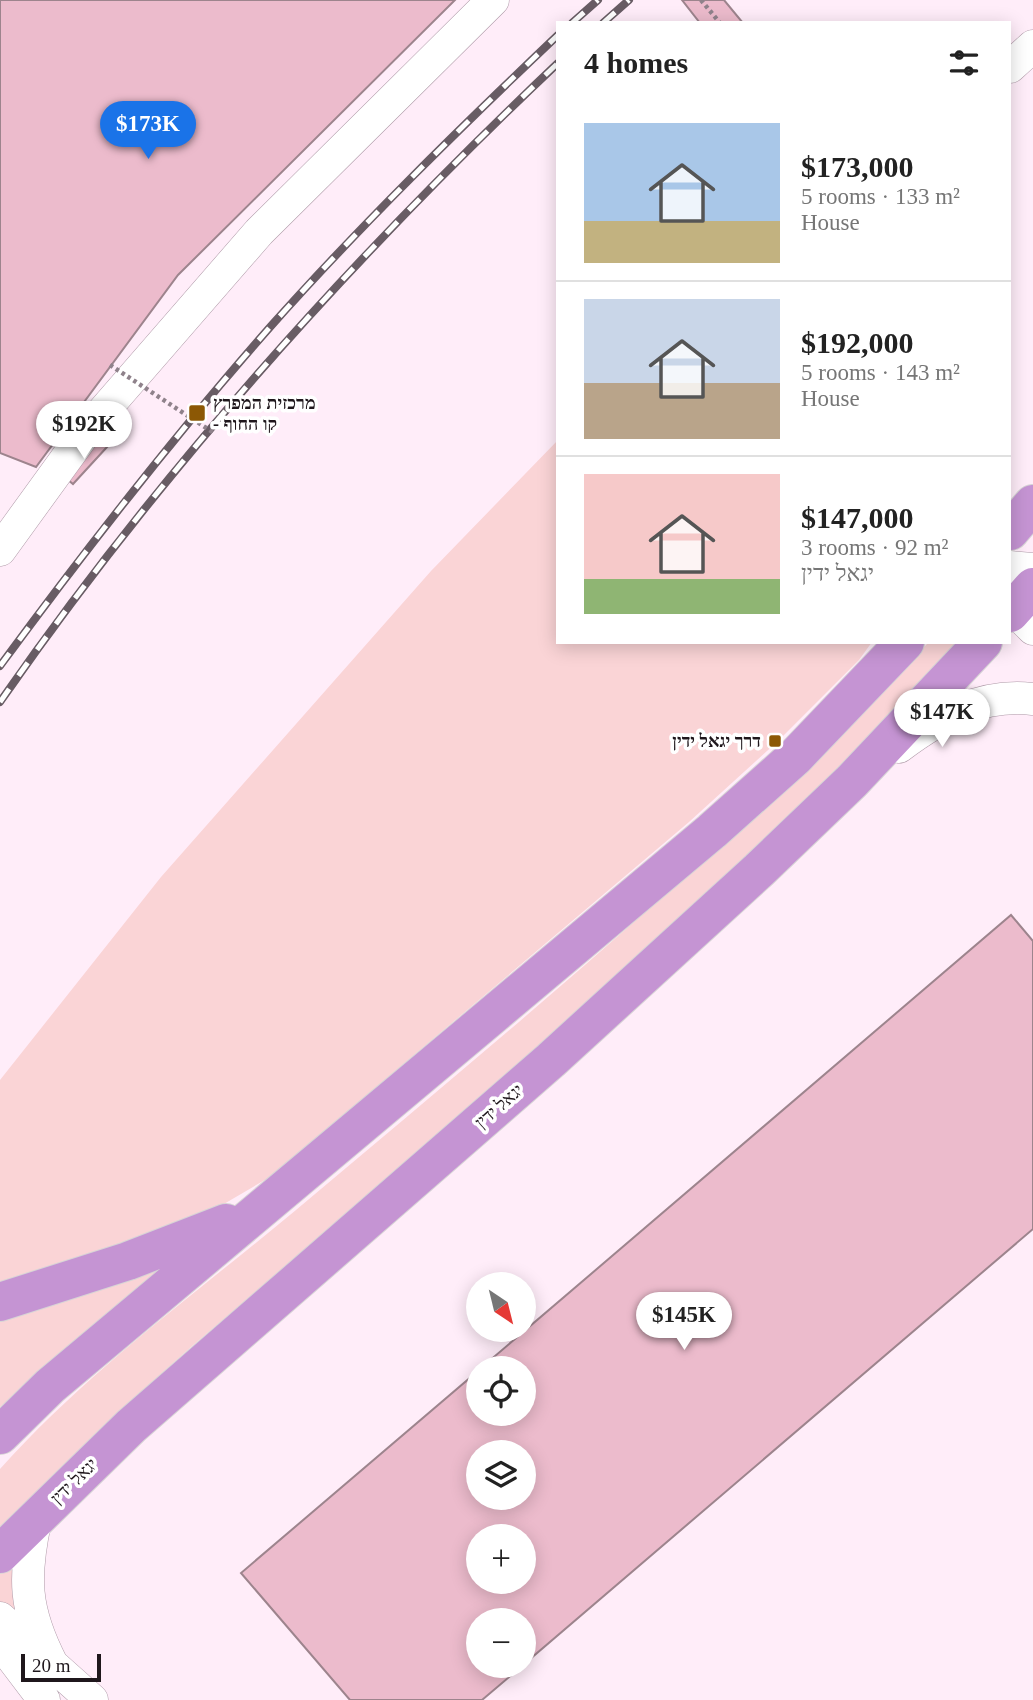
<!DOCTYPE html>
<meta charset="utf-8">
<style>
body{margin:0;font-family:"Times New Roman","Noto Sans Hebrew",serif;background:#f6f6f6;color:#222;height:100vh;display:flex;flex-direction:column;font-size:26px;white-space:nowrap}
*{box-sizing:border-box;margin:0}
p{font-size:23px;color:#767676}
.icon{flex:none;width:38px;height:38px;fill:none;stroke:currentColor;stroke-width:2;stroke-linecap:round;stroke-linejoin:round}
.map{position:relative;flex:1;overflow:hidden}
.sheet{position:absolute;left:556px;top:21px;width:455px;height:623px;display:flex;flex-direction:column;background:#fff;border-radius:0px;box-shadow:0 4px 18px #0003}
.sheet>*{flex:none}
.needle{width:46px;rotate:145deg}
.tools{position:absolute;left:466px;top:1272px;display:grid;gap:14px}
.tools a{display:grid;place-items:center;width:70px;height:70px;border-radius:50%;background:#fff;box-shadow:0 4px 18px #0003;font-size:35px}
.scale{position:absolute;left:21px;bottom:18px;width:80px;box-sizing:border-box;padding-left:7px;border:4px solid #1f171c;border-top:0;font-size:19px;line-height:24px;white-space:nowrap;color:#1f171c;-webkit-text-stroke:5px #fff;paint-order:stroke}
.price{position:absolute;translate:-50% -60px;padding:0 16px;border-radius:24px;background:#fff;color:#222;font-size:23px;line-height:46px;filter:drop-shadow(0 2px 4px #0008)}
.price::after{content:'';position:absolute;left:50%;top:42px;width:21px;height:16px;margin-left:-10px;background:inherit;clip-path:polygon(0 0,100% 0,50% 100%)}
.price.selected{background:#1a73e8;color:#fff}
ul{padding:0;list-style:none}
li{display:flex;align-items:center;gap:21px;height:175px;padding:0 28px}
li+li{border-top:2px solid #e0e0e0}
li span{display:grid;place-items:center;flex:none;width:196px;height:140px;border-radius:0px;color:#555}
li>.icon{margin-inline-start:auto}
span .icon{width:84px;height:84px;fill:#fffc;stroke-width:1}
li b{font-size:30px}
h2{display:flex;justify-content:space-between;align-items:center;height:84px;padding:0 28px;font-size:30px}
.map>svg:first-child{display:block}
.green{fill:#fad4d6}
.building{fill:#ecbbcc;stroke:#9d848d;stroke-width:2;fill-rule:evenodd}
.lines{fill:none;stroke-linecap:round;stroke-linejoin:round}
.minor-casing{stroke:#af9aa8;stroke-width:33}
.highway-casing{stroke:#d7d5d6;stroke-width:40}
.path{stroke:#8f828b;stroke-width:4.5;stroke-dasharray:3.5 3.5;stroke-linecap:butt}
.minor{stroke:#fff;stroke-width:32}
.highway{stroke:#c594d3;stroke-width:38}
.rail-casing{stroke:#685c64;stroke-width:8}
.rail{stroke:#fff;stroke-width:5;stroke-dasharray:16;stroke-linecap:butt}
.path-bridge{stroke:#8f828b;stroke-width:4.5;stroke-dasharray:3.5 3.5;stroke-linecap:butt}
.poi-dot{fill:#8c5805;stroke:#fff;stroke-width:2.5}
.labels{text-anchor:middle;dominant-baseline:central;stroke-width:7;stroke-linejoin:round;paint-order:stroke}
.poi-label{font-size:18px;font-weight:bold;fill:#1f171c;stroke:#fff;text-anchor:start}
.street-label{font-size:18px;fill:#1f171c;stroke:#fff}
</style>
<div class="map">
<svg width="1033" height="1700" viewBox="0 0 1033 1700">
<rect width="100%" height="100%" fill="#ffedf9"/>
<path class="green" d="M558,440V642H872L859,660L778,741L689,822L270,1177L193,1222L0,1285V1080L161,877L431,571Z
M929,642H961L843,769L546,1044L191,1347L114,1416L0,1527V1469C88,1371 195,1294 296,1210C513,1028 732,846 929,642Z
M137,1268L164,1269L0,1407V1311Z
M23,1539L22,1628L0,1608V1566Z"/>
<path class="building" d="M0,0H455L178,275L36,467L0,453Z
M682,0H724L743,23H700Z
M95,437L107,447L73,484L61,474Z
M1011,915L1033,941V1229L523,1665V1620H478V1666H522L482,1700H350L241,1573L478,1371V1414H523V1368H481ZM478,1452H523V1498H478ZM478,1536H523V1582H478Z"/>
<g class="lines">
<g class="minor-casing">
<path id="minor" d="M1010,67L1033,46
M0,550L87,430L259,232L493,0
M1010,567L1033,569
M1010,606L1033,629
M899,747C939,717 981,693 1033,699
M36,1518C23,1577 24,1610 52,1664
M0,1618L92,1700
M0,1642L44,1700"/>
</g>
<g class="highway-casing">
<path id="highway" d="M1010,531L1033,504
M1010,613L1033,587
M0,1302L128,1261L226,1223
M0,1435L50,1386L712,831L795,757L905,642
M0,1554L131,1426L551,1060L759,870L852,781L983,642"/>
</g>
<path class="path" d="M701,0L720,23"/>
<use href="#minor" class="minor"/>
<use href="#highway" class="highway"/>
<g class="rail-casing">
<path id="rail" d="M572,23L598,0
M603,23L629,0
M0,666C86,549 175,435 271,326C362,224 459,129 558,35
M0,702C162,469 352,258 558,63"/>
</g>
<use href="#rail" class="rail"/>
<path class="path-bridge" d="M110,365L214,433"/>
</g>
<g class="poi-dot">
<rect x="188" y="404" width="18" height="18" rx="3.5"/>
<rect x="768" y="734" width="14" height="14" rx="3.5"/>
</g>
<g class="labels">
<g class="poi-label">
<text x="213" y="403">מרכזית המפרץ<tspan x="213" dy="21">- קו החוף</tspan></text>
<text x="761" y="741" text-anchor="end">דרך יגאל ידין</text>
</g>
<g class="street-label">
<text transform="translate(499 1106) rotate(-41)">יגאל ידין</text>
<text transform="translate(74 1481) rotate(-44)">יגאל ידין</text>
</g>
</g>
</svg>
<div class="tools">
<a><svg class="needle" viewBox="-14 -14 28 28"><path d="M0-13l5 13h-10z" fill="#e53935"/><path d="M0 13l5-13h-10z" fill="#767676"/></svg></a>
<a><svg class="icon" aria-label="locate" viewBox="0 0 24 24"><circle cx="12" cy="12" r="6"/><path d="M12 2v4M12 18v4M2 12h4M18 12h4"/></svg></a>
<a><svg class="icon" aria-label="layers" viewBox="0 0 24 24"><path d="M12 4l9 5-9 5-9-5zM3 14l9 5 9-5"/></svg></a>
<a>+</a>
<a>−</a>
</div>
<div class="scale">20 m</div>
<b class="price selected" style="left:148px;top:161px">$173K</b>
<b class="price" style="left:84px;top:461px">$192K</b>
<b class="price" style="left:942px;top:749px">$147K</b>
<b class="price" style="left:684px;top:1352px">$145K</b>
<section class="sheet">
<h2>4 homes<svg class="icon" aria-label="filters" viewBox="0 0 24 24"><path d="M4 7h16M4 17h16"/><circle cx="9" cy="7" r="2"/><circle cx="15" cy="17" r="2"/></svg></h2>
<ul>
<li><span style="background:linear-gradient(#a9c7e8 70%,#c2b280 0)"><svg class="icon" aria-label="home" viewBox="0 0 24 24"><path d="M3 11l9-7 9 7M6 9v11h12V9"/></svg></span><div><b>$173,000</b><p>5 rooms · 133 m²</p><p>House</p></div></li>
<li><span style="background:linear-gradient(#c9d6e8 60%,#b9a48a 0)"><svg class="icon" aria-label="home" viewBox="0 0 24 24"><path d="M3 11l9-7 9 7M6 9v11h12V9"/></svg></span><div><b>$192,000</b><p>5 rooms · 143 m²</p><p>House</p></div></li>
<li><span style="background:linear-gradient(#f6c9c9 75%,#8fb573 0)"><svg class="icon" aria-label="home" viewBox="0 0 24 24"><path d="M3 11l9-7 9 7M6 9v11h12V9"/></svg></span><div><b>$147,000</b><p>3 rooms · 92 m²</p><p>יגאל ידין</p></div></li>
</ul>
</section>
</div>
